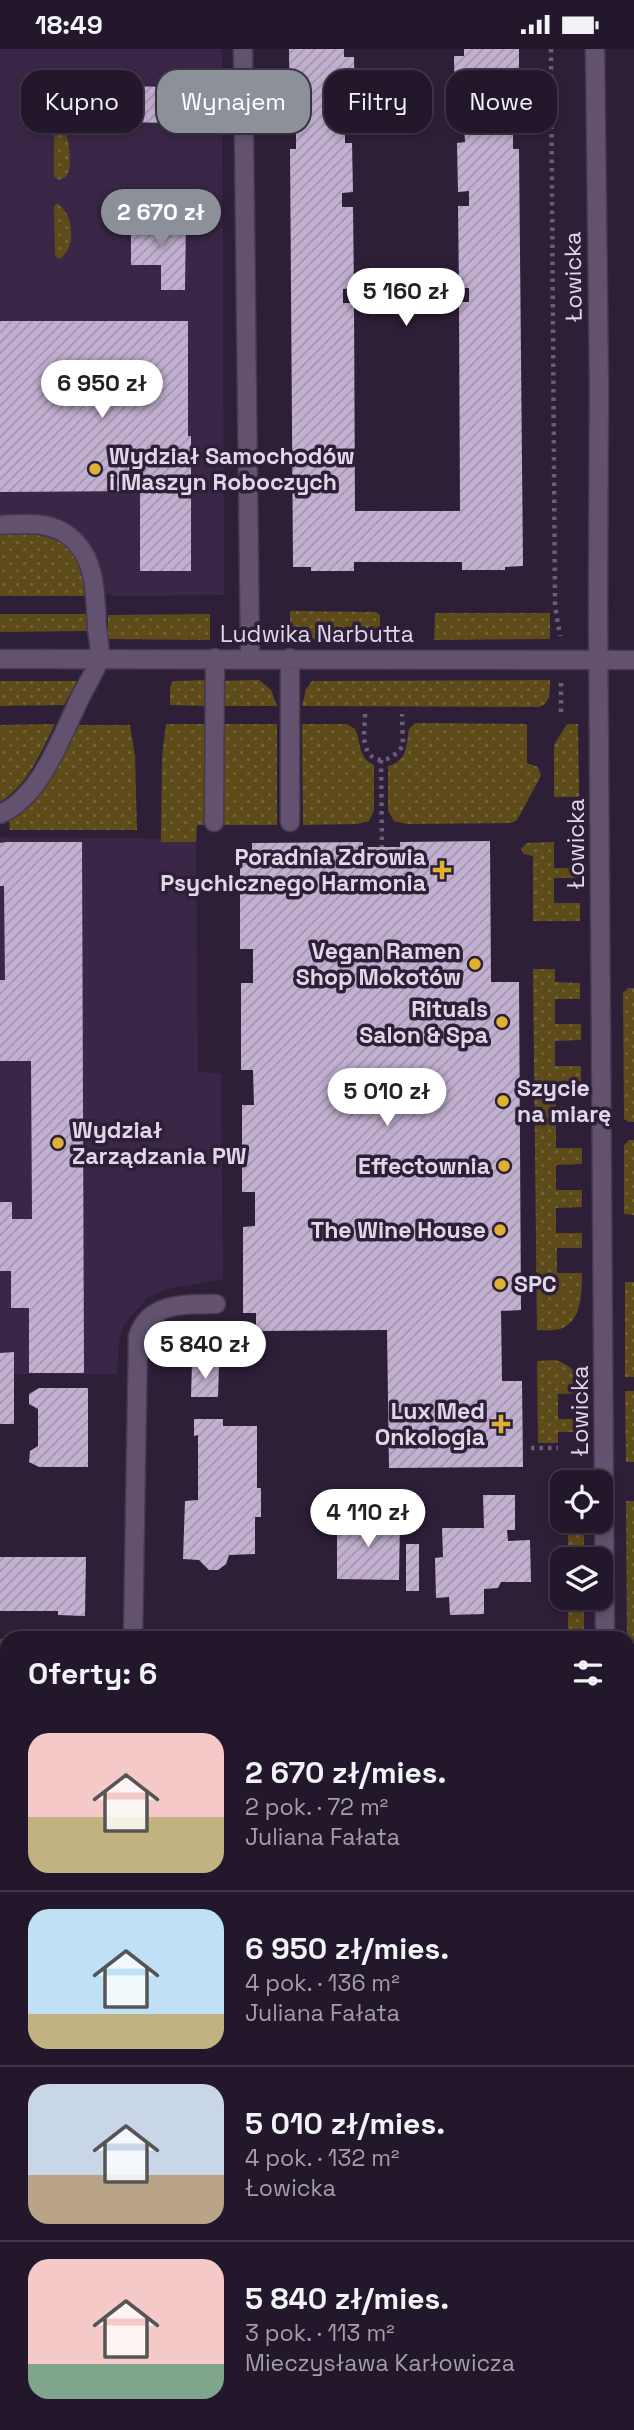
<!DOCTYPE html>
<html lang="pl">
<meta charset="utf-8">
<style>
body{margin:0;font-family:"Space Grotesk",sans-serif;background:#2e2437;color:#f1f3f6;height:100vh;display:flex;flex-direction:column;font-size:26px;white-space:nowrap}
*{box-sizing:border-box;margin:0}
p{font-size:23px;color:#a29fa9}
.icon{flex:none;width:38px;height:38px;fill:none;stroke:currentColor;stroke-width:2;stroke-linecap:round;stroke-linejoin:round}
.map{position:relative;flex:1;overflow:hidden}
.sheet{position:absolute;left:0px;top:1582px;width:635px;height:800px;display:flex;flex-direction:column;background:#22172b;border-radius:21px 21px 0 0;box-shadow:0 4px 10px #0003,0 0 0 2px #3f3647}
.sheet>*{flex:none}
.hud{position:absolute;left:21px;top:21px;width:593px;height:63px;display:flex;gap:14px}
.controls{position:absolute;left:550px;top:1421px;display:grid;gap:14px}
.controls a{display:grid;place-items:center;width:63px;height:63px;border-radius:14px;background:#22172b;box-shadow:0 4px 10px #0003,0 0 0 2px #3f3647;font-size:35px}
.price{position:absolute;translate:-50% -60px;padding:0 16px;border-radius:24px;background:#fff;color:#222;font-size:23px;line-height:46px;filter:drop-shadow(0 2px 4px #0008)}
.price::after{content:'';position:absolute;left:50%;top:42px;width:21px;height:16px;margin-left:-10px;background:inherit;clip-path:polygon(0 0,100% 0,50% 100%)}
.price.on{background:#8c9099;color:#fff}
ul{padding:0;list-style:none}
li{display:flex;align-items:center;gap:21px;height:175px;padding:0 28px}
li+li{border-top:2px solid #3f3647}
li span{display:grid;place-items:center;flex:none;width:196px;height:140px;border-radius:21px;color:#555}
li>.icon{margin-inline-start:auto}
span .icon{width:84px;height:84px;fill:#fffc;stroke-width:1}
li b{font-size:30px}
h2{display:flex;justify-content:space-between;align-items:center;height:84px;padding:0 28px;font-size:30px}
.pill{padding:0 24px;border-radius:21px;background:#22172b;box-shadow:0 4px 10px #0003,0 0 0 2px #3f3647;font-size:24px;line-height:63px}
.pill.on{background:#8c9099;color:#fff}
.status{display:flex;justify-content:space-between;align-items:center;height:49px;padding:0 35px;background:#22172b;direction:ltr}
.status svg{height:19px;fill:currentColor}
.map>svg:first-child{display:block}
.built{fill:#3a2747}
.grass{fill:url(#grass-dots)}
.building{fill:url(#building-hatch)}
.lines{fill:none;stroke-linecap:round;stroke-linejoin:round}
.minor-casing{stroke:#463a4f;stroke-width:21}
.path{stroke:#6a5d74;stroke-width:4.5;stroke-dasharray:3.5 5;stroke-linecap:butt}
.minor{stroke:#62526f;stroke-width:18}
.poi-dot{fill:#deb133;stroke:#2e1f39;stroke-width:2.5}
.labels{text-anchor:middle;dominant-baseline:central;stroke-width:7;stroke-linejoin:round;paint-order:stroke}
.street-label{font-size:23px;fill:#e0d7e8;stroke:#2e1f39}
.poi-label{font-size:23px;font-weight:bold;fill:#e0d7e8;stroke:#2e1f39;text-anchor:end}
</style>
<div class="status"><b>18:49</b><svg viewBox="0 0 49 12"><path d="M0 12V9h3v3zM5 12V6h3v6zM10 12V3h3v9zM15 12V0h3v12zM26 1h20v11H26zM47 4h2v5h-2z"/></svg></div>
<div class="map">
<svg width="634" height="2381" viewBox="0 0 634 2381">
<defs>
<pattern id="grass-dots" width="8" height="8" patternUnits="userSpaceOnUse" patternTransform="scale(1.75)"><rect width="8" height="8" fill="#5e4b1a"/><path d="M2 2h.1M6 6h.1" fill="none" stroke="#75643b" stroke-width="1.8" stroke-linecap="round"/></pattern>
<pattern id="building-hatch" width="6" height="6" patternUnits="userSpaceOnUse" patternTransform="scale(1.75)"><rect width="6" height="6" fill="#c2b0d1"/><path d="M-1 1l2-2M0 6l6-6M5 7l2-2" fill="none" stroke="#a294ae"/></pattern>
</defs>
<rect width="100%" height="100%" fill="#2e1f39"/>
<path class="built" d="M0,0H222L224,546L110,547V545H95L0,547Z
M0,788L196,790L198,1023L221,1024L223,1230L166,1240L147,1249L124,1276L119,1291L117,1325H14L0,1375Z"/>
<path class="grass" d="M56,76L63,79C69,86 72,115 68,124C66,129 63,129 59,131L54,128V79Z
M57,155C74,163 77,201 59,210L55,207L54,157Z
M0,484C50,485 82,487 85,547H0Z
M290,562L376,563L380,566V590H290Z
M435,564H550V590L434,591Z
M0,565H86L87,582L0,583Z
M210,565V591L108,590V566Z
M208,631L207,657L170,656V638L173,632Z
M259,631L271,641L277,657H220L221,632Z
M550,631C550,642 551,654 539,658L302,657L306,640L312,632Z
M0,632H77L64,656L0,657Z
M415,674L527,675V714L538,718L541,727L517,771L511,774L407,775L394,772L388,762V717C408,712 406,696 409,680Z
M55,675C41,703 28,736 0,753V676Z
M166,675H208L207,776H197L196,793H161L162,708Z
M220,675H277V776H221Z
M302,675H347L355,680C362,694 357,708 374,716V761L369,772L357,775L303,776Z
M567,675H578L579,748H554V696Z
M77,676H130L135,707L137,781H10L9,772C44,753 61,711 77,676Z
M554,793V819H579L580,829H554V854H580V872H533V807L524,805L521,800L527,794Z
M533,920H555V933L580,934V950H555V975H581V991L555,992V1017H581V1033H555L556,1058H581V1074H556V1099H582V1115L556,1116V1141H582V1158L556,1159V1184H582V1199H557V1224H582C582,1243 582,1273 560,1280C553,1282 544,1281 537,1281Z
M628,939H634V1073H629L624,1070L623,944Z
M629,1091H634V1166L624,1165V1096Z
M625,1233H634V1328H625Z
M554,1311C570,1314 582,1328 583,1344L558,1345V1370H583V1383H558V1394H538L537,1312Z
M625,1342H634V1413H626Z
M626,1452H634V1591L627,1589Z
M584,1474V1510H568V1475Z
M568,1549H584V1589H568Z
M0,1590H7V1622H0Z
M628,2141H634V2381H616V2375H628Z
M0,2338H7V2368H0Z"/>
<path class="building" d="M289,0H344V8H354L355,72H345V94H352L353,143L342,144V158H353L354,239L343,240V254H354L355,462H460L459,253H469V239H459L458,157H469V142L458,143L457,94L465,93L464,72H455L454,7H464V0H519V84H513V100H519L523,517L505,518V521H462V513H354V522H311V518H293L290,100H296V84H290Z
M122,37L219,39L218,75L121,73Z
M131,171H186L185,241H161V216H131Z
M0,272H188V387H191V522H140V442L0,443Z
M490,792L491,933H519L521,1261L501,1262L502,1332H522L523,1418L389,1419L387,1281L256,1282V1264H243V1178L255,1177V1143H242V1056H254L253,1021H241V934H253V900H240V814H252V794L363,793V798H400V793Z
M6,793H82L84,1324H29V1259H11V1222H0V1153H12V1170H32L31,1012H0V931H5L4,837H0V794Z
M14,1303V1375H0V1304Z
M192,1315L219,1316L218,1348H191Z
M39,1339H88V1418H39L29,1413L30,1402L38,1397V1360L29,1355V1345Z
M194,1370H223V1377H257V1439H261V1468H255V1505L229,1506L226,1515L218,1521H209L199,1511L183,1510L185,1452L198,1451V1386L194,1387Z
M483,1446H515V1481H507L508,1492L530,1491L531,1533H501L498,1539L484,1540V1565L450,1566L449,1548L436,1549L435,1509L443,1508L442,1479H484Z
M337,1470L400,1471L399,1531L337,1530Z
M406,1495H419V1542H406Z
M0,1508H86L85,1567L58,1566V1562H0Z
M0,1744H7V1800H0Z
M0,1908H7V1965H0Z
M0,2073H7V2140H0Z
M0,2256H7V2313H0Z
M52,2375H112V2381H52Z
M185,2375H311V2381H185Z"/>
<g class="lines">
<g class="minor-casing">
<path id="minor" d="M243,0L250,609
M595,0L599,337L598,557L605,1589
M0,476C21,475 44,472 63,483C97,504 95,544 97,579C98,588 101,601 99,611C95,623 86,637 80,649C62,686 41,748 0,765
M290,609V773
M0,610L634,611
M214,773L215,609
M133,1589L138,1287C149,1253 186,1255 216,1255
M628,1679H634
M0,1681H7
M628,2084H634
M0,2229H7
M593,2375V2381"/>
</g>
<path class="path" d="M551,0L555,557L560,587
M561,634V664
M365,665C365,675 363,685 365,695C371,719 393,713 403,696L402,665
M381,711L382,798
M531,1399H558
M0,2332H7
M35,2375V2381"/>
<use href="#minor" class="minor"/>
</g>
<g class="poi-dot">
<circle cx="95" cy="420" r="7"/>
<path d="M438.5 810.5h7v7h7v7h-7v7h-7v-7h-7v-7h7z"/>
<circle cx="475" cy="915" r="7"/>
<circle cx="502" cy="973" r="7"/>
<circle cx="503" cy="1052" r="7"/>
<circle cx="58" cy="1094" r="7"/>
<circle cx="504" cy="1117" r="7"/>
<circle cx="500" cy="1181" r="7"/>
<circle cx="500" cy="1235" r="7"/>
<path d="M497.5 1364.5h7v7h7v7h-7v7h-7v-7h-7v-7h7z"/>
</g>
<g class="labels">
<g class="street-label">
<text transform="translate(573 228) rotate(-91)">Łowicka</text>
<text x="317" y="585">Ludwika Narbutta</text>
<text transform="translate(576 795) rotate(-90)">Łowicka</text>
<text transform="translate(580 1362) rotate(-90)">Łowicka</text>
</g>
<g class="poi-label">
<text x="109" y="407" text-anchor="start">Wydział Samochodów<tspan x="109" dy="26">i Maszyn Roboczych</tspan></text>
<text x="426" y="808">Poradnia Zdrowia<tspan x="426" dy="26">Psychicznego Harmonia</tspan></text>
<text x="461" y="902">Vegan Ramen<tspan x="461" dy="26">Shop Mokotów</tspan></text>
<text x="488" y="960">Rituals<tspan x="488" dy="26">Salon &amp; Spa</tspan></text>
<text x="517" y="1039" text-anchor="start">Szycie<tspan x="517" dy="26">na miarę</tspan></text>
<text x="72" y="1081" text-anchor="start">Wydział<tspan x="72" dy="26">Zarządzania PW</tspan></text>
<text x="490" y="1117">Effectownia</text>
<text x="486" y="1181">The Wine House</text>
<text x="514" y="1235" text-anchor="start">SPC</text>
<text x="485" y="1362">Lux Med<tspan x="485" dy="26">Onkologia</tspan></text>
</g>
</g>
</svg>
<div class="controls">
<a><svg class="icon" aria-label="locate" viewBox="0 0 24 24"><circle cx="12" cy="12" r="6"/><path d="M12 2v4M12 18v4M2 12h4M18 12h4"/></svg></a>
<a><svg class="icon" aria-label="layers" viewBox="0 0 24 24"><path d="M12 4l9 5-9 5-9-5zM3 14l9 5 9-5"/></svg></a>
</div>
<b class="price on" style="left:161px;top:200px">2 670 zł</b>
<b class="price" style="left:406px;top:279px">5 160 zł</b>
<b class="price" style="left:102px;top:371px">6 950 zł</b>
<b class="price" style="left:387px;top:1079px">5 010 zł</b>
<b class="price" style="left:205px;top:1332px">5 840 zł</b>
<b class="price" style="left:368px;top:1500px">4 110 zł</b>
<div class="hud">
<a class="pill">Kupno</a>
<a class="pill on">Wynajem</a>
<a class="pill">Filtry</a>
<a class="pill">Nowe</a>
</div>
<section class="sheet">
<h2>Oferty: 6<svg class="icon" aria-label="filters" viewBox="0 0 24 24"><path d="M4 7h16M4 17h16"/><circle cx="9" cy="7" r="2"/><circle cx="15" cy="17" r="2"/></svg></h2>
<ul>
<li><span style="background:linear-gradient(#f6c9c9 60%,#c2b280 0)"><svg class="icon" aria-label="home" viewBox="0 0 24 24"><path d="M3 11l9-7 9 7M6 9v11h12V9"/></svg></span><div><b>2 670 zł/mies.</b><p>2 pok. · 72 m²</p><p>Juliana Fałata</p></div></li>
<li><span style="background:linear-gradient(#bfe0f5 75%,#c2b280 0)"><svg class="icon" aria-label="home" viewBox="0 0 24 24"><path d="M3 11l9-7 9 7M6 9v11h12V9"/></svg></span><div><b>6 950 zł/mies.</b><p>4 pok. · 136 m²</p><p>Juliana Fałata</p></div></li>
<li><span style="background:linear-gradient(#c9d6e8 65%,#b9a48a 0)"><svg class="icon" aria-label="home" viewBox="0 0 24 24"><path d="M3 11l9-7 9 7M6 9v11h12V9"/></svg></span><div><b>5 010 zł/mies.</b><p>4 pok. · 132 m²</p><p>Łowicka</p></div></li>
<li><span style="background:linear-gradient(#f6c9c9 75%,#7fa58c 0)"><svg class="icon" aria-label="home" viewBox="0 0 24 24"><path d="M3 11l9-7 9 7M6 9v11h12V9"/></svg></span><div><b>5 840 zł/mies.</b><p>3 pok. · 113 m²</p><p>Mieczysława Karłowicza</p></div></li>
</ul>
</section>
</div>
